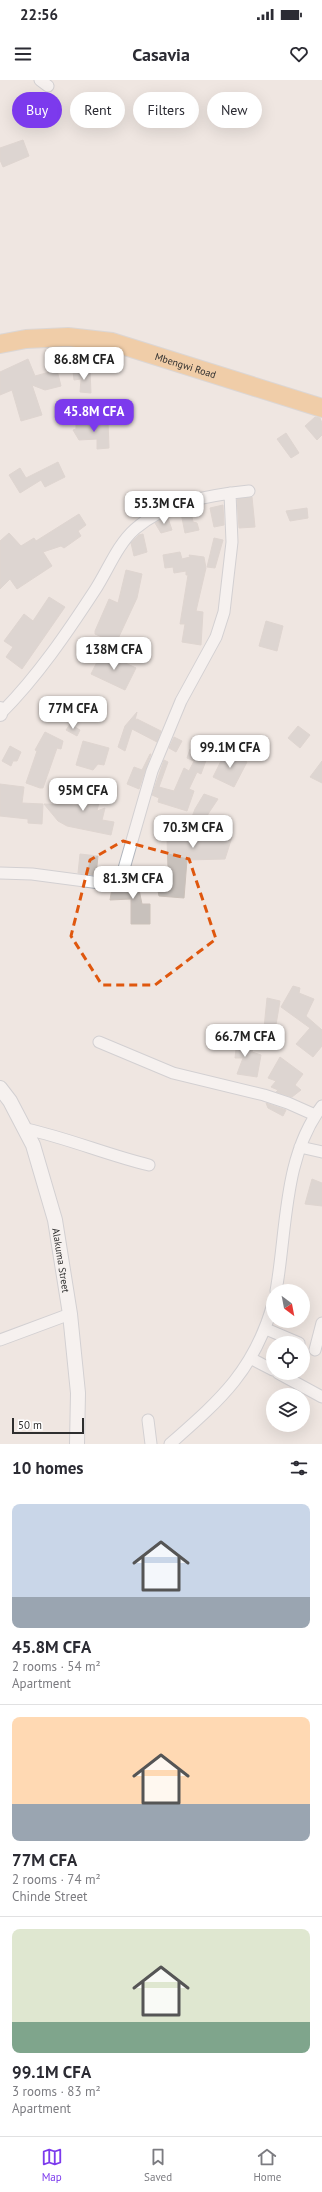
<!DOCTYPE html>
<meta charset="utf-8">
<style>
body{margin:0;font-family:"PT Sans",sans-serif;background:#f2f2f3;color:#2b2b33;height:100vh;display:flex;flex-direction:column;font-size:15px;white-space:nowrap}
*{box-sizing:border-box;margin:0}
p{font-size:13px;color:#7c7c81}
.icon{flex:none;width:22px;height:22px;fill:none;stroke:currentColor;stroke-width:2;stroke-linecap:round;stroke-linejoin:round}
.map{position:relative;height:1364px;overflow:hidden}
.sheet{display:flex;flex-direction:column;background:#fff;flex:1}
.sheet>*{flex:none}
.guide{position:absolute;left:12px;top:12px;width:298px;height:36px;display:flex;gap:8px}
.needle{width:26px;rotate:148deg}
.controls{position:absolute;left:266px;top:1204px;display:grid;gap:8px}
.controls a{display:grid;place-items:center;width:44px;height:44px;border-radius:50%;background:#fff;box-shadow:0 4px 16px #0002;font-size:20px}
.scale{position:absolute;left:12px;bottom:10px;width:72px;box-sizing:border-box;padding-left:4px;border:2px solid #2e2e2e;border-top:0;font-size:11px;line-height:14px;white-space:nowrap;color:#2e2e2e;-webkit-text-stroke:3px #fff;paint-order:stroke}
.price{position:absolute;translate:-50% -34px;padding:0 9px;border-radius:8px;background:#fff;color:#222;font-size:13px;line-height:26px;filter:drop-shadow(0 1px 2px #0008)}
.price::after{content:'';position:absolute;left:50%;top:24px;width:12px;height:9px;margin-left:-6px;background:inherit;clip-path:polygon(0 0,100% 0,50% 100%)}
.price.active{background:#7c3aed;color:#fff}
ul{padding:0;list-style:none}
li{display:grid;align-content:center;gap:8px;height:212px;padding:0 12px}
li+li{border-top:1px solid #e1e1e2}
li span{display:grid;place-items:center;height:124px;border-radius:8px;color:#555}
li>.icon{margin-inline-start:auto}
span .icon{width:72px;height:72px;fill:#fffc;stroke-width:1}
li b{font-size:17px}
h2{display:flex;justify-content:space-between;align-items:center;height:48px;padding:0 12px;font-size:17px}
.pill{padding:0 14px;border-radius:18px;background:#fff;box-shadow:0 4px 16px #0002;font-size:14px;line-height:36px}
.pill.active{background:#7c3aed;color:#fff}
.status{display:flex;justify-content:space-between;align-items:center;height:28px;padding:0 20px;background:#fff;direction:ltr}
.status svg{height:11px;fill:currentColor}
header{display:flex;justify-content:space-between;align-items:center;height:52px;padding:0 12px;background:#fff;font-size:18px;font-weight:800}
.dock{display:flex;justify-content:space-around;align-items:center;height:56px;border-top:1px solid #e1e1e2;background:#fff;font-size:11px;color:#7c7c81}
.dock a{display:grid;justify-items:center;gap:2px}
.dock .active{color:#7c3aed}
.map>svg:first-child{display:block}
.building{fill:#c8c1bc;stroke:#cbc1ba}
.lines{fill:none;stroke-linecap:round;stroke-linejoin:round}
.minor-casing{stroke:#b1b6be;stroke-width:13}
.tertiary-casing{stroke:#b1b6be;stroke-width:16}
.primary-casing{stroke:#c4c4c4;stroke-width:20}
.minor{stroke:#fff;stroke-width:11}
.tertiary{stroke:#fff;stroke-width:14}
.primary{stroke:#f2b063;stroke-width:18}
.marked{fill:none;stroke:#df570e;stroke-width:3;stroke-dasharray:8 5;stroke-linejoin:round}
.labels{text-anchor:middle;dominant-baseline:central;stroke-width:4;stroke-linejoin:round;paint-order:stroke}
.street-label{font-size:10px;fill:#2e2e2e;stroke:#fff}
</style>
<div class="status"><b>22:56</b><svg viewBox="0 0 49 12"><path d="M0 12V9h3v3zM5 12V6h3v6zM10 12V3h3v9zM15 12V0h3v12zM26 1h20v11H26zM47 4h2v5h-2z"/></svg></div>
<header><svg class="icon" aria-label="menu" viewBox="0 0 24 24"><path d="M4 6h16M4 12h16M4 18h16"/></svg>Casavia<svg class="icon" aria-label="heart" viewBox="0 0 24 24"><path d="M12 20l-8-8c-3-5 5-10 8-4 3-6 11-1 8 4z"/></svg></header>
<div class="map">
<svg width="322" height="1364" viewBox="0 0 322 1364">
<rect width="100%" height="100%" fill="#efe6e1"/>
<path class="building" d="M44,16L50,30L22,41L15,27Z
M23,60L29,76L3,87L0,80V68Z
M28,279L35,296L57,290L61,306L45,310L32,305L42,335L21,341L12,310L0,315V292Z
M73,291H90L91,313L80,312L81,299L74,300Z
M315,337L320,338L322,343V355L317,360L305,346Z
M108,341L109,368L97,369V359L79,360L73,350L76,349V342Z
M286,353L299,373L291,378L277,359Z
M58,382L65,397L45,407L41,400L20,413L9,395L20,388L26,398Z
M252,417L255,447L239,448L237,419Z
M223,425L224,445L214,447L210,428Z
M307,428L308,438L290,441L286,431Z
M191,431L193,442L197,443L199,450L185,453L181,433Z
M79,434L86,445L78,451L81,456L64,468L61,466L43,472L52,486L17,509L10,499L0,509V461L9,453L21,466L34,458L36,461Z
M165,438H168L172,450L161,453L155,443Z
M143,454L147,472L134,476L131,463L139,455Z
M214,458L223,460L215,488L207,487Z
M180,472L182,479L190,477L189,475L204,477L206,488L196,531L203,532L201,565L182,562L185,544H180L188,495H186V491L174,493L173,487L165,488L163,475Z
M126,490L142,494L137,518L116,563L95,554V551L109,519L118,523Z
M49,517L65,527L22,589L6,577L13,567L4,561L24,534L33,541Z
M266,541L283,546L277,571L259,566Z
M102,572L136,588L125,610L91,594Z
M137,632L135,640L137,639L161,651L157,662L132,649L125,671L118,667L125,646Z
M70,644L80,650L77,656L66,650Z
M298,646L310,655L300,668L288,658Z
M45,652L63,661L61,669L57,668L43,708H40L26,703L37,671L35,670Z
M174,657L182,661L176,672L169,668Z
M83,661L109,668L104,685L98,684L93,690L76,685Z
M10,666L21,672L17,681H13L11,686L2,681Z
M190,669L208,675L201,694L197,692L189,709L194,711L187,731L158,722L159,718L152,715L164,680L168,682L159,707L174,711L184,688L189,691L194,681L187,678Z
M227,669L235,677L247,682L234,707L213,697Z
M150,674H151L139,709L127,704L134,687L142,690Z
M322,681V703L310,697Z
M0,704L24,707L22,723L43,724L42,744L28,743V739L0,736Z
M76,705L102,710L97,731L105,728L102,740L114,742L111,755L67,746L58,741L44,724L95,726L72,719Z
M204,714L218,719L208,734L204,754L232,757L225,779L187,780L184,818L159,816L157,806L165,809L168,788L167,759H186V753L195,729Z
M80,774L98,776L96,795L78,793Z
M130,792L136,795L142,824H150V844H131V819L110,820L112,808L127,798Z
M293,906L300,908L299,913L314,919L306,936L322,950V966L313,977L296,964L310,948L281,927Z
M267,918L280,921L275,951L264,948Z
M228,957L243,965V962L253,966L252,972L261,975L257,997L237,994L243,978H235L236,969L222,963Z
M280,977L303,994L295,1005L301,1010L292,1017L276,1012L278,1010L271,1007L276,1001L268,998Z
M266,1023L286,1030L283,1036L268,1028Z
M312,1099L322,1103V1126L305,1124Z"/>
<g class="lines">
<g class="minor-casing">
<path id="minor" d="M40,0L48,6
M1,633C37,597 67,553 95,510C108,490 117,465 135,449C166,422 210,415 249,411
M0,793L32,794L100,803L109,802L123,792L152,691L181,621L216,557L224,532L232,462L230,413
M99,962L173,993L264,1015L288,1023L315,1035
M26,1049C68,1058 107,1075 149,1085
M300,1067L322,1072
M276,1211C287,1150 283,1077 322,1026
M266,1249L299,1263
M0,1260L70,1234
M315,1270L322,1243
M252,1279L273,1290
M278,1293L322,1317
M148,1340L151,1364
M170,1364C220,1320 254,1291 273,1224"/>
</g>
<g class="tertiary-casing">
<g id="tertiary">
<path d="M0,629V634"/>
<path id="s1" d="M0,1008L10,1021L33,1065L55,1140L70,1234L78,1313L77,1364"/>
</g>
</g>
<g class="primary-casing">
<g id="primary">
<path id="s2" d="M0,264L26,259L68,257L112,262L322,328"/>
</g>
</g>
<use href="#minor" class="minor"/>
<use href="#tertiary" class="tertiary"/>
<use href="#primary" class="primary"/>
</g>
<path d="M0 0H322V1364H0ZM123,761L189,779L216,859L155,905H102L71,856L90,780Z" fill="#efe6e1" fill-opacity=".55" fill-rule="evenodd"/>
<path class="marked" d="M123,761L189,779L216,859L155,905H102L71,856L90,780Z"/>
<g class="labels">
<g class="street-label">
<text stroke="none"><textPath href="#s2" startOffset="190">Mbengwi Road</textPath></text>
<text stroke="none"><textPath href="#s1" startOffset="185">Alakuma Street</textPath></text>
</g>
</g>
</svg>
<div class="controls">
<a><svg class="needle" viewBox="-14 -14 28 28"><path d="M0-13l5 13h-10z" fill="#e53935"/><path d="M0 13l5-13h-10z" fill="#7c7c81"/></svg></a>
<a><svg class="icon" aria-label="locate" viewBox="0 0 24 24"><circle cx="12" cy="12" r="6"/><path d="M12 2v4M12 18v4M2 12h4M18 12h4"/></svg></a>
<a><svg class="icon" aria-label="layers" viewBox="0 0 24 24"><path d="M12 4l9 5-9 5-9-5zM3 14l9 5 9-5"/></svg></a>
</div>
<div class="scale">50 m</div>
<b class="price" style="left:84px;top:301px">86.8M CFA</b>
<b class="price active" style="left:94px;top:353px">45.8M CFA</b>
<b class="price" style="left:164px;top:445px">55.3M CFA</b>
<b class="price" style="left:114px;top:591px">138M CFA</b>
<b class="price" style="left:73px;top:650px">77M CFA</b>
<b class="price" style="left:230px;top:689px">99.1M CFA</b>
<b class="price" style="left:83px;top:732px">95M CFA</b>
<b class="price" style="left:193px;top:769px">70.3M CFA</b>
<b class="price" style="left:133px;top:820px">81.3M CFA</b>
<b class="price" style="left:245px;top:978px">66.7M CFA</b>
<div class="guide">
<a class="pill active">Buy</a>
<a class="pill">Rent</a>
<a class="pill">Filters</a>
<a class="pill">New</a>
</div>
</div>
<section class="sheet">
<h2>10 homes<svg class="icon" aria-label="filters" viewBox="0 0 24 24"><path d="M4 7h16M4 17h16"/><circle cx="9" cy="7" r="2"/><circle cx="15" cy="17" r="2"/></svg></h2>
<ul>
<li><span style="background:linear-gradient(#c9d6e8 75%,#9aa5b1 0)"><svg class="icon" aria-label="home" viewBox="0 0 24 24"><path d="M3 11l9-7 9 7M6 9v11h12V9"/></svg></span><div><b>45.8M CFA</b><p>2 rooms · 54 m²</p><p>Apartment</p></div></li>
<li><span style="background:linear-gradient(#ffd9b3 70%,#9aa5b1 0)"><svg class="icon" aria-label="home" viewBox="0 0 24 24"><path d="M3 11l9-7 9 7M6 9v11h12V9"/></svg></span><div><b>77M CFA</b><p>2 rooms · 74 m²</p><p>Chinde Street</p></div></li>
<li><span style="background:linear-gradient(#dfe7d0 75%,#7fa58c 0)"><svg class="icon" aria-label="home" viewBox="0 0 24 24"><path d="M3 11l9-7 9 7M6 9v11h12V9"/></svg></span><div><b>99.1M CFA</b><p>3 rooms · 83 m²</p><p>Apartment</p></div></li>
</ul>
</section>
<nav class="dock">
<a class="active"><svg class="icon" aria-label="map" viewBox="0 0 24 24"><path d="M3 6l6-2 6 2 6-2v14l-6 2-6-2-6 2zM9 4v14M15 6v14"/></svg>Map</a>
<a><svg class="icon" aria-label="saved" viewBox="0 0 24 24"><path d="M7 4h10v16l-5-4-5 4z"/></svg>Saved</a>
<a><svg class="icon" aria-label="home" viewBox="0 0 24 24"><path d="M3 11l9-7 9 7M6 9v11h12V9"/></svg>Home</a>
</nav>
